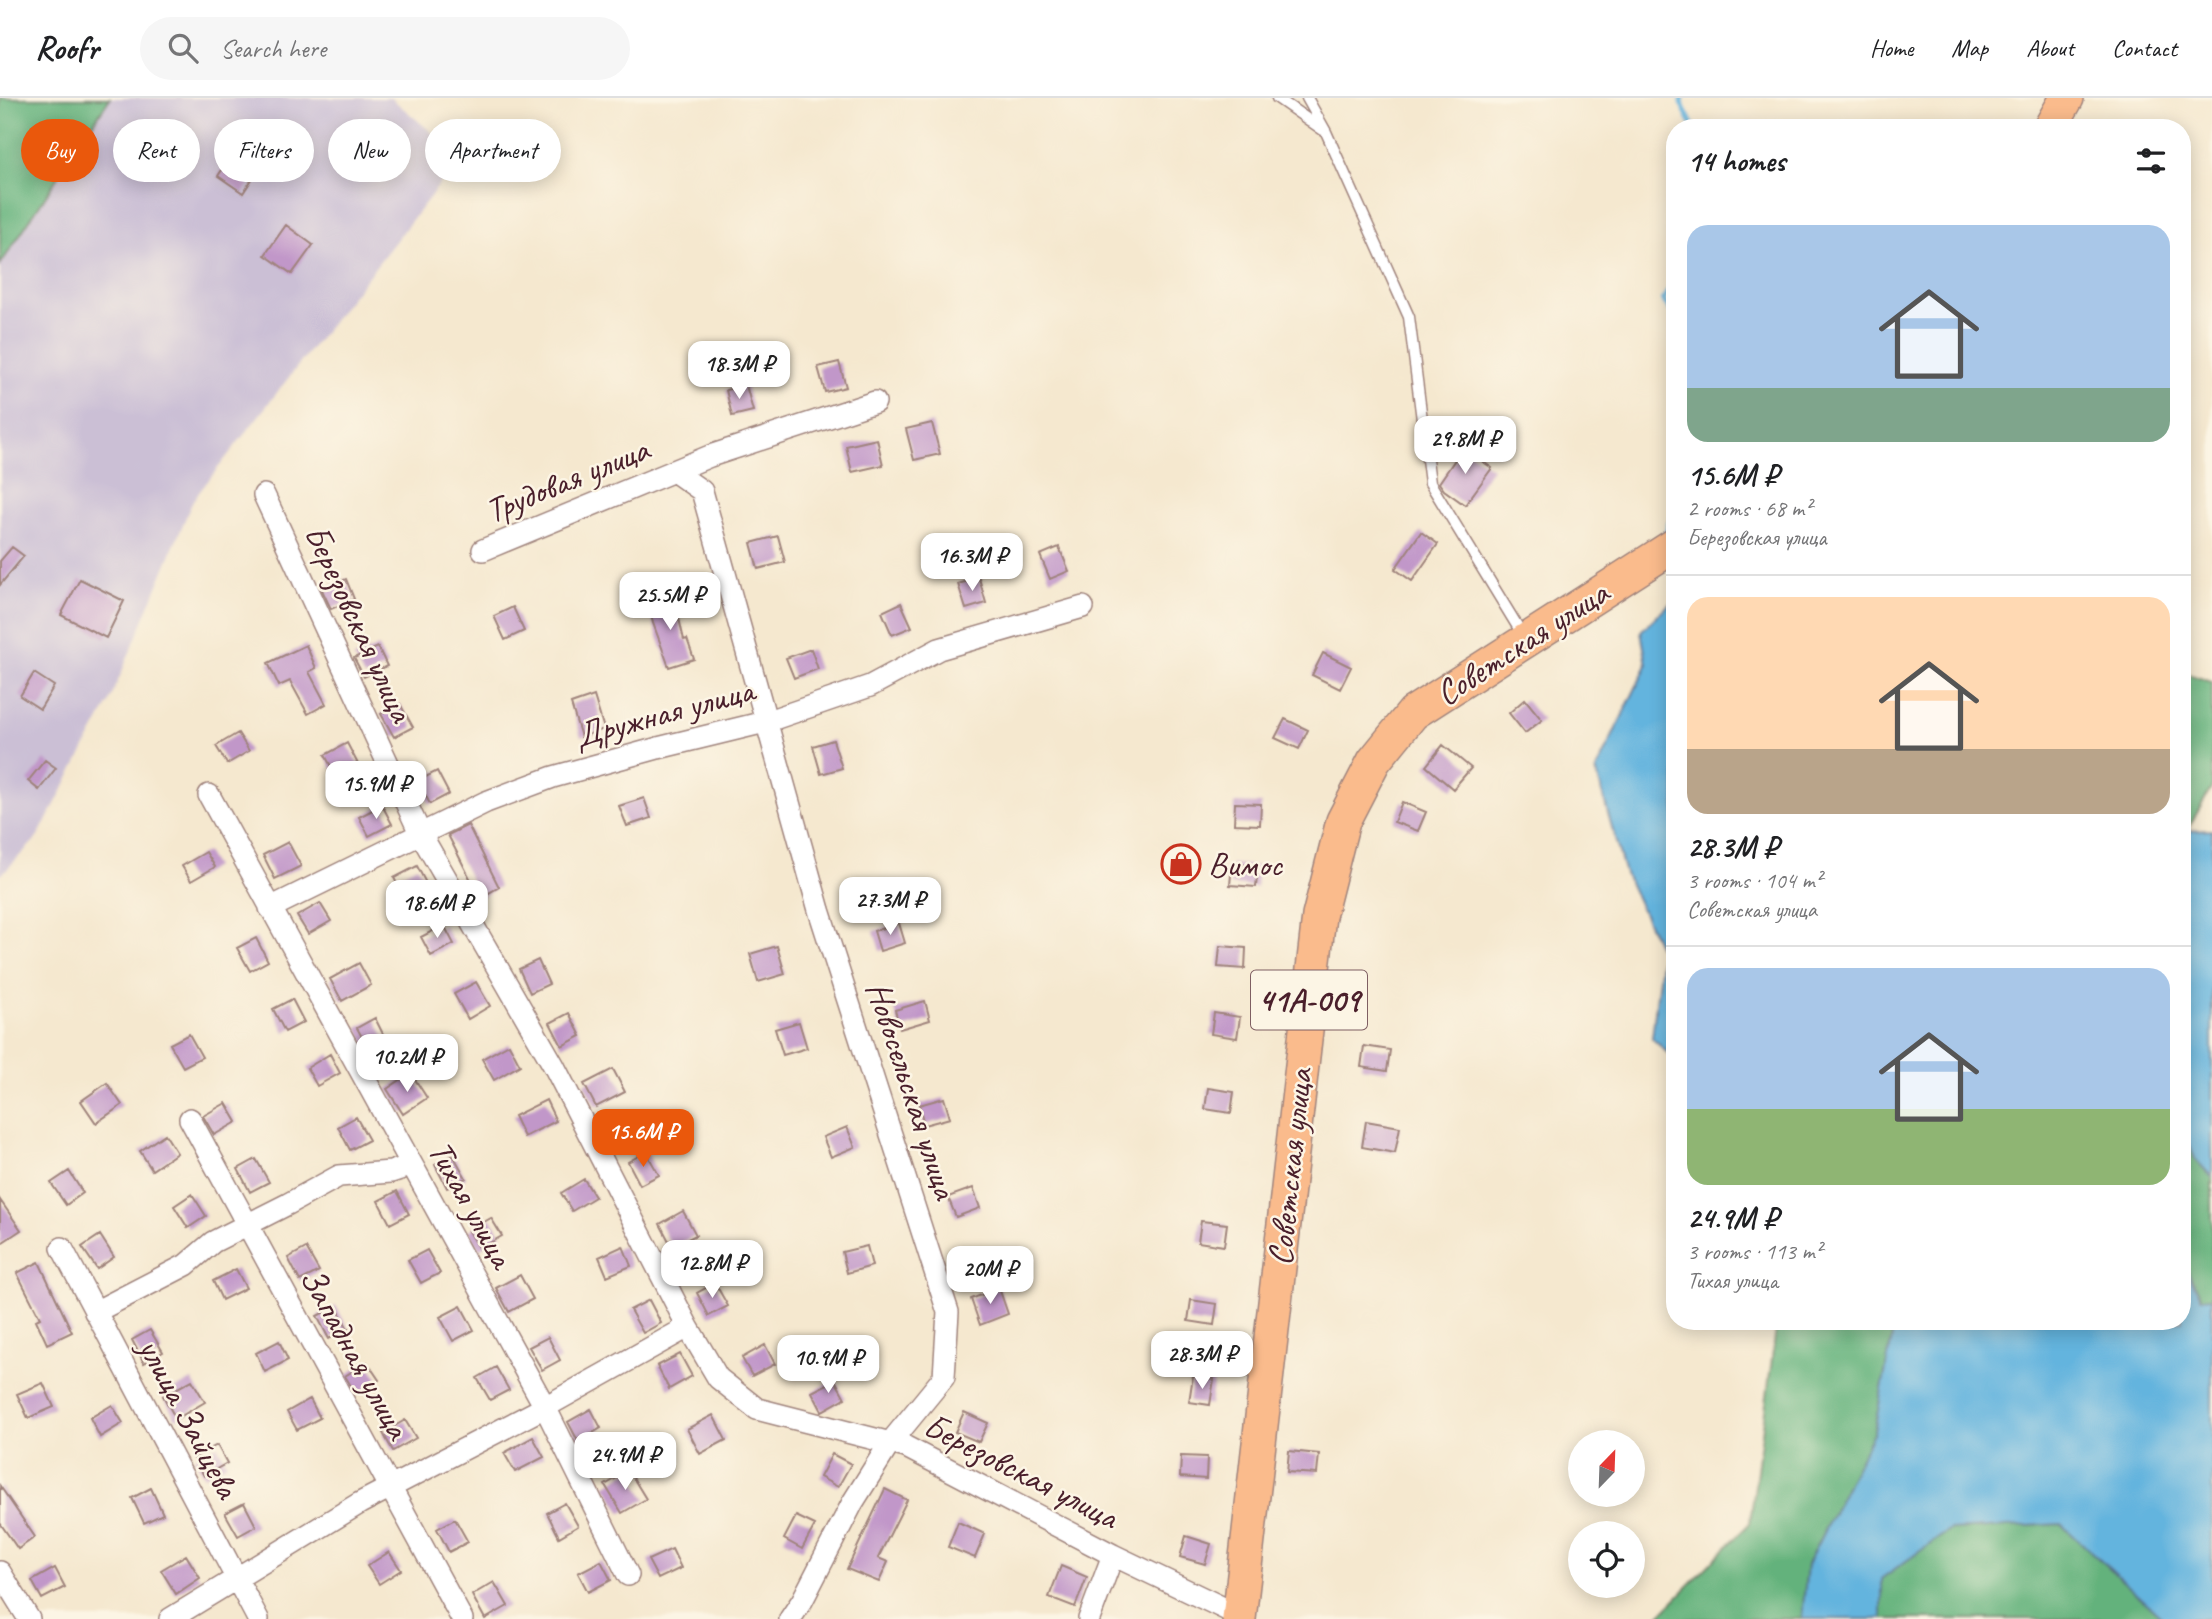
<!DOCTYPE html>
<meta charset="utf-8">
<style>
body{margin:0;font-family:Caveat,sans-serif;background:#f6f6f6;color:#202124;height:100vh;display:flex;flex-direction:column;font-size:26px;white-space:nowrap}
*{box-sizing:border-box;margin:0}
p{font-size:23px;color:#757577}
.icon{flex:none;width:38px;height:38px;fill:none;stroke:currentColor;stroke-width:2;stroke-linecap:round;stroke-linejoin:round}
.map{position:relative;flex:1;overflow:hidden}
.side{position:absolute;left:1666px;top:21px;width:525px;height:1211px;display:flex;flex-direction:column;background:#fff;border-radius:28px;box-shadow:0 4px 18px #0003}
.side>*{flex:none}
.guide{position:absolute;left:21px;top:21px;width:665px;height:63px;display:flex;gap:14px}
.needle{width:46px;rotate:23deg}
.controls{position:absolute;left:1568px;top:1332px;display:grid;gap:14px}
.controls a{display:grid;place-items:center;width:77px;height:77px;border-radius:50%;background:#fff;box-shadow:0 4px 18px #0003;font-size:35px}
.price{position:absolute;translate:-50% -60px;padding:0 16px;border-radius:14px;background:#fff;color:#222;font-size:23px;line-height:46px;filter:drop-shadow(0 2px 4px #0008)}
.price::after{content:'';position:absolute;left:50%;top:42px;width:21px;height:16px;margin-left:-10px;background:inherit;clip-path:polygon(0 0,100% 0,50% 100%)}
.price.active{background:#ea580c;color:#fff}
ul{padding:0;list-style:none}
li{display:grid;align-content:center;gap:14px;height:371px;padding:0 21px}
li+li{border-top:2px solid #e0e0e0}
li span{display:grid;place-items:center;height:217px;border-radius:21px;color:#555}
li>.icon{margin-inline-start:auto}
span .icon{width:126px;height:126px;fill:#fffc;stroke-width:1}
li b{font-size:30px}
h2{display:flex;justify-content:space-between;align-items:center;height:84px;padding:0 21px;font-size:30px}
.chip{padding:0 24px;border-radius:32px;background:#fff;box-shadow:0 4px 18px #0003;font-size:24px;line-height:63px}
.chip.active{background:#ea580c;color:#fff}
header{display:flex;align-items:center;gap:42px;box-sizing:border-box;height:98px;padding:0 35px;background:#fff;border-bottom:2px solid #e0e0e0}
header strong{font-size:33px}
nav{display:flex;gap:38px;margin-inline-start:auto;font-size:24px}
.search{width:490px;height:63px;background:#f6f6f6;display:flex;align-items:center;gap:18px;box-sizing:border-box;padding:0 24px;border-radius:38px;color:#757577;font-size:26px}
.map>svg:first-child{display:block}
.industrial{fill:#cbbfd5}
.forest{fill:#63b27c;stroke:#566854;stroke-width:2}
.water{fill:#63b4de;stroke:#566a84;stroke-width:2}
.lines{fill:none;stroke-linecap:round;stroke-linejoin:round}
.stream{stroke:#63b4de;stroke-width:5}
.building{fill:#c197c9}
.lane-casing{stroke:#a0847d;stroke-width:13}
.street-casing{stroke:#a0847d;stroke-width:24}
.primary-casing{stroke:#a0847d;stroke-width:36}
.lane{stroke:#fff;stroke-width:10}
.street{stroke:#fff;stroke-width:21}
.primary{stroke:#fabb8c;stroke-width:33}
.labels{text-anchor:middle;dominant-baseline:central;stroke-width:5;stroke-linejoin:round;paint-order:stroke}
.shield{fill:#fcf5e5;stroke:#7f5f63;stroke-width:2}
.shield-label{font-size:33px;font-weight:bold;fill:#4a1f2b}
.street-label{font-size:35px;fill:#4a1f2b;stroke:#fcf5e5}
.poi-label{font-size:35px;fill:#4a1f2b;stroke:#fcf5e5;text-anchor:start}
</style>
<header>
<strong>Roofr</strong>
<div class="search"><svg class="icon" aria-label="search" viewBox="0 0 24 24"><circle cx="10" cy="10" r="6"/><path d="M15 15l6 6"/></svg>Search here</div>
<nav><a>Home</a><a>Map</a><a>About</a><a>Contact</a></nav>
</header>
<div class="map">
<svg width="2212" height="1521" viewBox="0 0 2212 1521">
<rect width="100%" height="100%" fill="#fcf5e5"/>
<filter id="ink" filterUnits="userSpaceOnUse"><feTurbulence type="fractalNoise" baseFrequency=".0143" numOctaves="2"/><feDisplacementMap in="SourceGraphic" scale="14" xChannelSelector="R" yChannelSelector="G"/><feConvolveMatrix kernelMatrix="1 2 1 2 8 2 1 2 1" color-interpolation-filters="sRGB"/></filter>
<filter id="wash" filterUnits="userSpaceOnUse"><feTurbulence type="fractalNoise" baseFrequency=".00686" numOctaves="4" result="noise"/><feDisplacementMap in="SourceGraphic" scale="28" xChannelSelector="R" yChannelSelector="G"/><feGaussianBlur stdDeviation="1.57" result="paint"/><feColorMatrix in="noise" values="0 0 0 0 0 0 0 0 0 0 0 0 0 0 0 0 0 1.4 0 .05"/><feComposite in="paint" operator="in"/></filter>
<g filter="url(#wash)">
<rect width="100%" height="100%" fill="#f5e8cf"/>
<path class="industrial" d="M110,0H391L461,59L193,402L108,607L37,740L0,778V167Z"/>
<path class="forest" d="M0,0H110L0,167Z
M2182,574L2212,584V689L2182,741Z
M2182,1024L2195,1061L2212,1079V1199L2202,1201L2182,1162Z
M1777,1223H1895L1874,1333L1807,1467L1802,1521H1656L1750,1425Z
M2061,1426L2164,1521H1882V1480L1950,1432Z"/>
<path class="water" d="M1675,501V962L1652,940L1662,855L1625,776L1596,672L1647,567L1641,533Z
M2212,732V1079L2195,1061L2182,1024V741L2188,733Z
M2182,1162L2201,1200L2212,1199V1521H2164L2061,1426L1950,1432L1882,1480V1521H1802L1807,1467L1874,1333L1895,1223H2182Z"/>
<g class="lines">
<path class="stream" d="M1683,0L1681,5L1694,30
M1675,181L1663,202L1675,218
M1665,438L1675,408"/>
</g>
<g id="blocks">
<path class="building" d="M233,55L258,72L243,95L218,78Z
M286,127L313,147L292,176L265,157Z
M839,264L846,289L825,294L818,269Z
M746,287L753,313L732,318L726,292Z
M932,325L940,356L914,362L906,331Z
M877,341L883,367L852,374L846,348Z
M1463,350L1492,370L1465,407L1444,392L1439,385Z
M1421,434L1438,446L1412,483L1395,471Z
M778,438L785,464L758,471L751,445Z
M12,449L24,458L0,487V463Z
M1059,449L1069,473L1050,481L1040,457Z
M979,480L986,505L966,511L958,486Z
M80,481L124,503L106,540L61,517Z
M346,481L354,501L331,511L322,492Z
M674,499L684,542L687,541L694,561L669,569L653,525L648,505Z
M901,505L912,529L892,537L882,514Z
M513,509L524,533L505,542L494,518Z
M306,547L316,570L309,574L326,606L308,616L290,583L279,588L268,565Z
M378,549L387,568L364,579L354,560Z
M811,551L818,571L794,580L786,560Z
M1323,555L1351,569L1340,591L1312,577Z
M34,575L54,588L40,611L20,598Z
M594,598L604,631L581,639L571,606Z
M1525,601L1542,622L1525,635L1509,615Z
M400,606L413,629L394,639L381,616Z
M1285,621L1308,632L1299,651L1275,640Z
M238,635L249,653L227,666L216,648Z
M833,642L842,670L821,676L813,648Z
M347,645L359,668L337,680L325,657Z
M1443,647L1471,670L1453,691L1426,668Z
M45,662L56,670L39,692L28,683Z
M437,673L449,696L430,706L418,683Z
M644,700L651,720L627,728L619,708Z
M1402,704L1426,714L1418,733L1394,724Z
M1235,705L1261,706L1260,727L1234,726Z
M382,707L392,726L369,738L359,719Z
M468,727L499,789L480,800L448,737Z
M288,744L301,768L275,781L263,757Z
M206,754L215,769L191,783L182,768Z
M1232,766L1258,768L1256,789L1230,787Z
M417,768L427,787L404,799L394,780Z
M320,805L331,823L308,836L297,818Z
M899,825L905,845L880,853L874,833Z
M444,827L454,846L431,858L421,839Z
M256,840L268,863L250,873L237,850Z
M777,848L785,876L758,884L750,856Z
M1220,848L1246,850L1245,871L1218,869Z
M538,862L549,886L530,895L519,871Z
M359,865L371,887L342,903L330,881Z
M476,884L490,908L468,921L454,896Z
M292,901L304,924L285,934L273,911Z
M925,903L930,922L900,931L895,912Z
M569,915L581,938L562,948L550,925Z
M1214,915L1240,919L1237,940L1211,936Z
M375,920L391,952L374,961L357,930Z
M799,924L807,950L783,957L775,931Z
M189,936L202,959L183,969L170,946Z
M509,946L520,967L494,982L482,961Z
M1364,948L1390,952L1387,973L1361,969Z
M330,956L340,975L317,988L307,970Z
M613,971L625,994L596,1009L584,986Z
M411,975L427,1000L403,1016L387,991Z
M107,985L122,1007L96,1025L81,1003Z
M1208,990L1234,994L1231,1015L1205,1011Z
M944,1000L950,1020L924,1027L919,1007Z
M546,1002L556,1023L524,1039L514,1018Z
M226,1005L237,1024L214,1037L203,1018Z
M356,1019L369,1042L350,1052L338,1029Z
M1366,1023L1400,1029L1395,1055L1362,1049Z
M847,1029L855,1049L831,1059L823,1039Z
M165,1036L177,1055L152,1072L140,1053Z
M646,1054L659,1077L640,1087L628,1064Z
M453,1057L466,1080L447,1090L435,1067Z
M256,1061L269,1084L250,1094L238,1071Z
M69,1073L83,1095L66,1107L51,1085Z
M584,1081L595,1099L572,1113L561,1095Z
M973,1090L980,1110L956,1119L948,1099Z
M397,1093L409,1116L390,1126L378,1103Z
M192,1096L206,1118L188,1130L174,1108Z
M0,1102L21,1132L0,1146Z
M683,1113L696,1137L672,1149L660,1126Z
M491,1120L502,1138L479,1151L468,1133Z
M1201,1123L1227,1126L1224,1148L1198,1144Z
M100,1137L114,1159L97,1171L82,1149Z
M623,1148L631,1168L607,1178L599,1159Z
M867,1148L872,1168L847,1175L842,1154Z
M306,1150L319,1173L300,1183L288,1160Z
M427,1152L440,1175L421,1185L408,1162Z
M39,1164L72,1234L47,1246L36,1222L40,1220L17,1175Z
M236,1171L246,1190L222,1202L213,1183Z
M520,1177L533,1201L509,1214L496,1190Z
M715,1185L728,1208L709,1218L697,1195Z
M999,1190L1008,1216L980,1227L971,1201Z
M649,1202L661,1225L643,1235L630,1212Z
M1191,1202L1217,1206L1214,1227L1188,1223Z
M336,1208L348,1231L329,1241L317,1218Z
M461,1208L474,1232L453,1243L440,1219Z
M150,1232L163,1254L144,1265L132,1242Z
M548,1239L560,1262L542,1272L529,1249Z
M279,1243L288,1262L265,1274L256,1255Z
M765,1247L775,1266L752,1278L742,1260Z
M680,1256L692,1278L669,1291L657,1268Z
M367,1264L379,1282L356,1296L345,1278Z
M496,1269L509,1292L490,1302L477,1280Z
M1193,1278L1214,1281L1210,1307L1189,1304Z
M192,1282L205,1304L176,1321L163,1298Z
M835,1282L845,1300L822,1313L812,1294Z
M43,1285L54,1309L28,1320L17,1296Z
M310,1301L320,1320L297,1332L287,1314Z
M112,1307L123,1325L100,1339L90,1320Z
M591,1311L601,1330L578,1343L568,1324Z
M964,1314L988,1325L979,1344L955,1334Z
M713,1317L726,1342L700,1356L687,1331Z
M405,1322L416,1340L393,1353L383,1335Z
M533,1339L544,1359L515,1374L504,1355Z
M217,1347L227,1365L204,1378L194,1360Z
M1289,1353L1319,1356L1317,1376L1287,1374Z
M832,1356L851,1366L838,1389L820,1379Z
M1181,1358L1207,1359L1206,1381L1180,1379Z
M629,1373L646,1401L622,1415L605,1387Z
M0,1388L35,1439L18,1451L0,1425Z
M151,1390L163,1416L144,1425L132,1400Z
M885,1391L907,1402L878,1460L888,1464L879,1484L847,1471Z
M244,1405L256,1428L238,1438L225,1415Z
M565,1405L578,1428L559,1439L547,1415Z
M796,1418L815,1427L802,1451L784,1441Z
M455,1421L468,1444L449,1454L437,1431Z
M958,1424L985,1436L975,1460L948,1449Z
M1186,1438L1211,1446L1205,1466L1180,1459Z
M672,1451L681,1470L658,1481L648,1462Z
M389,1454L401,1472L379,1486L367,1468Z
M186,1457L200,1480L176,1496L161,1472Z
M601,1463L611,1482L588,1494L578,1475Z
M1061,1468L1087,1479L1075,1509L1049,1499Z
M55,1470L65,1489L42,1501L32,1483Z
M494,1484L508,1508L485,1521L472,1497Z"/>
</g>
</g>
<g filter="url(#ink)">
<use href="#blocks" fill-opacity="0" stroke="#a0847d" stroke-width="2"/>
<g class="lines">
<g class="lane-casing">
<path id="lane" d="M1277,0L1323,32
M1307,0L1326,34L1409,219L1430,385L1524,539"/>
</g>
<g class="street-casing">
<path id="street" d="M675,374L702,393L819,812L948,1214L944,1279L890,1345L853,1404L802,1503L790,1521
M264,397L420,735L554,968L688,1229L718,1280L757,1311L906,1349L1113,1457L1240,1518
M483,452L710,358L875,304
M209,697L545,1309L628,1477
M270,810L486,704L553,679L658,650L765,624L870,588L939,551L1083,509
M190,1021L462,1521
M62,1150L258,1521
M95,1214L186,1167L213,1144L288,1106L339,1078L391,1074L412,1067
M0,1474L29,1521
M170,1521L360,1405L545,1309L688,1229
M1089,1521L1113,1457"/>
</g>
<g class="primary-casing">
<path id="primary" d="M2050,30L2067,0
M1239,1521L1319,818L1343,723L1374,663L1413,615L1675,447"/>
</g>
<use href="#lane" class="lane"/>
<use href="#street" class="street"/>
<use href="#primary" class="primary"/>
</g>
</g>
<defs>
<g id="shop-ring" transform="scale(2.0125)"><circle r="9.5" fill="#fcf5e5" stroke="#c8321e" stroke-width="1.5"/><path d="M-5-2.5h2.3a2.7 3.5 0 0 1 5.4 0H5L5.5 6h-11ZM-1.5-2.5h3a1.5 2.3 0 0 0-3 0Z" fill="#c8321e"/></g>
</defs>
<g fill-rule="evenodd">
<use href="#shop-ring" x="1181" y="766"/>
</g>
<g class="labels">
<rect class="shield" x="1251" y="872.5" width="116" height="59" rx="5"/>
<g class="shield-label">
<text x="1309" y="902">41А-009</text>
</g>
<g class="street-label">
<text transform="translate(567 382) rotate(-22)">Трудовая улица</text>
<text transform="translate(359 525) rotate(65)">Березовская улица</text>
<text transform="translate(1522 545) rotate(-33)">Советская улица</text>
<text transform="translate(664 615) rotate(-15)">Дружная улица</text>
<text transform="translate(912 992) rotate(72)">Новосельская улица</text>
<text transform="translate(1290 1069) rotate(-84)">Советская улица</text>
<text transform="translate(471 1106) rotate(61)">Тихая улица</text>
<text transform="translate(355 1255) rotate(61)">Западная улица</text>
<text transform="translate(189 1320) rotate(62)">улица Зайцева</text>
<text transform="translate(1021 1373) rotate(27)">Березовская улица</text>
</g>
<g class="poi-label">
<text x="1208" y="766">Вимос</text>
</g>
</g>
</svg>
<div class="controls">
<a><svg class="needle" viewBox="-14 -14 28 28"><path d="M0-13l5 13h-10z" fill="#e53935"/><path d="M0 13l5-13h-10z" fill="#757577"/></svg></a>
<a><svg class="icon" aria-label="locate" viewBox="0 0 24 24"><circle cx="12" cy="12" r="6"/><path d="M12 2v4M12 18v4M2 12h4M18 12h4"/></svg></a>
</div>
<b class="price" style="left:739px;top:303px">18.3M ₽</b>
<b class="price" style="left:1465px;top:378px">29.8M ₽</b>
<b class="price" style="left:972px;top:495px">16.3M ₽</b>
<b class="price" style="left:670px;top:534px">25.5M ₽</b>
<b class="price" style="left:376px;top:723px">15.9M ₽</b>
<b class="price" style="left:890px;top:839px">27.3M ₽</b>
<b class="price" style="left:437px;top:842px">18.6M ₽</b>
<b class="price" style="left:407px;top:996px">10.2M ₽</b>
<b class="price active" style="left:643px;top:1071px">15.6M ₽</b>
<b class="price" style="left:712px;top:1202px">12.8M ₽</b>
<b class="price" style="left:990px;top:1208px">20M ₽</b>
<b class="price" style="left:1202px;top:1293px">28.3M ₽</b>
<b class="price" style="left:828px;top:1297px">10.9M ₽</b>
<b class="price" style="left:625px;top:1394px">24.9M ₽</b>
<div class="guide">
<a class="chip active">Buy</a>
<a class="chip">Rent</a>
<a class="chip">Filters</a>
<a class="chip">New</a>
<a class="chip">Apartment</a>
</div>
<section class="side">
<h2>14 homes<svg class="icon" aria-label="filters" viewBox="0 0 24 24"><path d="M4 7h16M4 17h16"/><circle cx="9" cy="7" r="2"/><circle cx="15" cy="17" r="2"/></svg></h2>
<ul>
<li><span style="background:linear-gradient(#a9c7e8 75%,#7fa58c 0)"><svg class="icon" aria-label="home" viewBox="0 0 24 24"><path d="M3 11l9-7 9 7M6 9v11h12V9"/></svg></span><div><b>15.6M ₽</b><p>2 rooms · 68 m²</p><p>Березовская улица</p></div></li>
<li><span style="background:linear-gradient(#ffd9b3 70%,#b9a48a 0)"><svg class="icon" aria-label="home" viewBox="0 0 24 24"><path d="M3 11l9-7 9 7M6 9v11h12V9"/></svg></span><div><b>28.3M ₽</b><p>3 rooms · 104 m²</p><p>Советская улица</p></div></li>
<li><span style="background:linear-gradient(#a9c7e8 65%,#8fb573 0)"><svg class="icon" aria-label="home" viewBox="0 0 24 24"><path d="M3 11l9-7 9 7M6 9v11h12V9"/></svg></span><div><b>24.9M ₽</b><p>3 rooms · 113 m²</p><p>Тихая улица</p></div></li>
</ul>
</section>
</div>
